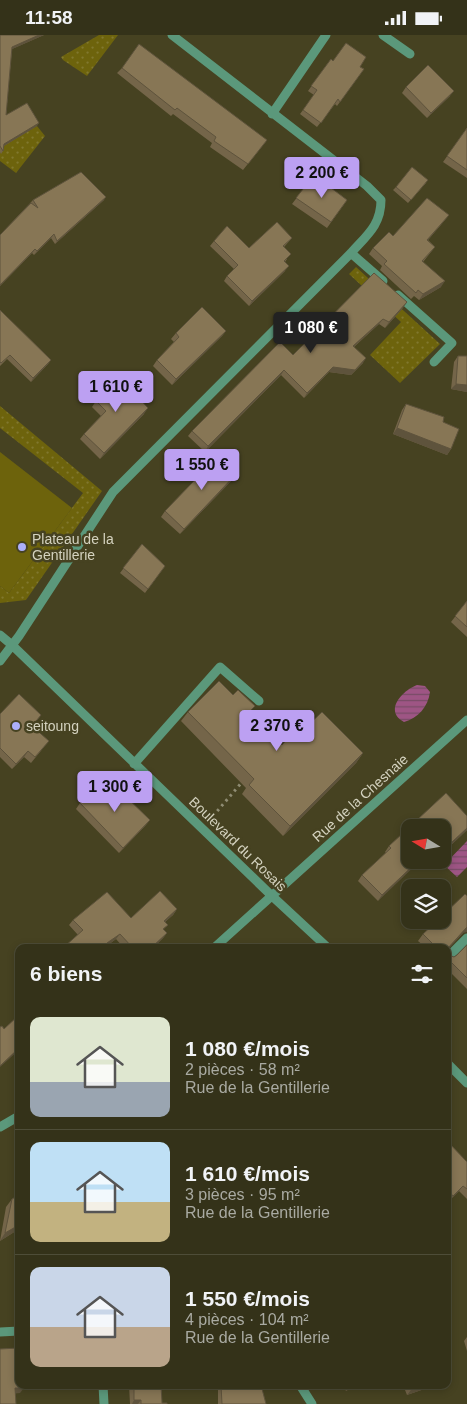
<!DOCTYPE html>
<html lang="fr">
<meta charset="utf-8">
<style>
body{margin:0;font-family:Helvetica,sans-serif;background:#3f3e26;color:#f1f3f6;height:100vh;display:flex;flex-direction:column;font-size:19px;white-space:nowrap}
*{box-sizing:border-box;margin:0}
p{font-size:16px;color:#a9aaa2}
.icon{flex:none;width:28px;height:28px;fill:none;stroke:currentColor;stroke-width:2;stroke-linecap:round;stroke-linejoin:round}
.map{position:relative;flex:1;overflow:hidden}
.side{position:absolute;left:15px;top:909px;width:436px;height:445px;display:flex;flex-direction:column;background:#343219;border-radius:10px;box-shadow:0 2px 8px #0003,0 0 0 1px #4e4d38}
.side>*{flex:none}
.needle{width:32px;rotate:281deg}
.fabs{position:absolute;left:401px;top:784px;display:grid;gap:10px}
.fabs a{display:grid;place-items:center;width:50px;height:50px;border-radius:10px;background:#343219;box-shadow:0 2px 8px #0003,0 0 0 1px #4e4d38;font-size:25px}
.price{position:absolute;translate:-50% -42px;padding:0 11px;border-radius:5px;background:#bca0f2;color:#111;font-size:16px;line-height:32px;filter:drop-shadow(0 1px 2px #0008)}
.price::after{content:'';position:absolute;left:50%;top:30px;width:15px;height:11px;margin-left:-8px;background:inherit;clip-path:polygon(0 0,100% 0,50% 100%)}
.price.on{background:#222;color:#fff}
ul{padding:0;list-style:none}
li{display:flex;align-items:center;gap:15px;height:125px;padding:0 15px}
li+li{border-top:1px solid #4e4d38}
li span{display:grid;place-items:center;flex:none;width:140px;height:100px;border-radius:10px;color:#555}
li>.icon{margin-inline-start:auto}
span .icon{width:60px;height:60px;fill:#fffc;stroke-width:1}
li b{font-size:21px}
h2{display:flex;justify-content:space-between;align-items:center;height:60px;padding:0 15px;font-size:21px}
.status{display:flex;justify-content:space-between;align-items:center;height:35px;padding:0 25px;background:#343219;direction:ltr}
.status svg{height:14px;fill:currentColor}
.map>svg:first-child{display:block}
.grass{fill:url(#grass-dots)}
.green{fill:#6d630c}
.water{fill:url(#water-rules)}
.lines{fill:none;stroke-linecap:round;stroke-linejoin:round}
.path{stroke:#8f8c73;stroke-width:3;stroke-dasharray:2.5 4;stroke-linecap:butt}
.minor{stroke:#5b987b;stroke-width:9}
.wall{fill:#746549}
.shaded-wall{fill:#5e533c}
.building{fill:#877655;stroke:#5e533c}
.poi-dot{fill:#acaffb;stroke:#464221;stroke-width:2}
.labels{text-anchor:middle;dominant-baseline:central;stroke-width:5;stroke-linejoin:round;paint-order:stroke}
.poi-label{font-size:14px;fill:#d4d2bf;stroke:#464221;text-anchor:start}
.street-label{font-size:14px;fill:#d4d2bf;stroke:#464221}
</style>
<div class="status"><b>11:58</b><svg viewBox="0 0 49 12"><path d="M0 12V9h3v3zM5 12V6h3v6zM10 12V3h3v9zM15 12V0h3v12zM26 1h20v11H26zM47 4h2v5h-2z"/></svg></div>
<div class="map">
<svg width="467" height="1369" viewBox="0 0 467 1369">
<defs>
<pattern id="grass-dots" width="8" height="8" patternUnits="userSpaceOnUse" patternTransform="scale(1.25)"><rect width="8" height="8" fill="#6d630c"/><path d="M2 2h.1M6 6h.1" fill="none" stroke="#81782e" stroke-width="1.8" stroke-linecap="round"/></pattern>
<pattern id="water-rules" width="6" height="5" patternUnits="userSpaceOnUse" patternTransform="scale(1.25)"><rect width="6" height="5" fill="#9e5584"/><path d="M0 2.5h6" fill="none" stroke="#784c66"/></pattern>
</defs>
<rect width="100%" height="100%" fill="#464221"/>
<path class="grass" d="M99,0H118L87,41L63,25L61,22Z
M37,91L45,101L16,138L0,126V113Z
M356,232L440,309L400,348L370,320L401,287L349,239Z
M0,371L102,456L26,565L0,568V551L9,558L83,458L0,393Z"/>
<path class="green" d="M0,417L72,473L9,558L0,551Z"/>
<path class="water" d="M417,650L425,651L430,657C428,672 418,683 404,687C383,676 403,655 417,650Z
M467,806V832L457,842L444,830Z"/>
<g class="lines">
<path class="path" d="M213,781L243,746"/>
<path class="minor" d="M383,0L410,19
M272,79L326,0
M351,218L383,246
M398,260L452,308L434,327
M0,600L12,610L272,861L327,912
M0,626L19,601L113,457L351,218C367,200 381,190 381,165L367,151L172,0
M134,729L220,632L259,666
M215,912L467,685
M448,922L467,903
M448,1029L467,1048
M0,1092L19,1081
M0,1297L19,1296
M103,1350L104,1369
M300,1350L312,1369"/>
</g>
<path class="wall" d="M0,0H44L12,14L6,80L37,91L4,111L3,116L1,119L0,117Z
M331,24L333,26L360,32L364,34L337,71L335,69L317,92L300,79L314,60L308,56Z
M122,33L267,105L243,135L210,112L212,108L173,79L171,81L117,38Z
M406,52L450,61L427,83L402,58Z
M467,93V143L443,127Z
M314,140L347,165L327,193L292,169Z
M426,148L408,168L393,155L396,152Z
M33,165H104L55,209L51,203L34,220L32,218L0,251V200Z
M445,185L428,205L435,212L423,227L441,252L419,265L414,261L411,264L380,235L382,231L369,219L373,213L393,201Z
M292,203L284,212L287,224L285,227V236L249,271L224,246L227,241L234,234L210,211L214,206L249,213Z
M403,273L385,293L379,289L354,312L363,328L351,340L329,337L304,363L281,340L205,417L188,401L192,396L293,320Z
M0,275L51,325L48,329L31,347L7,324L0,331Z
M226,296L222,301L172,350L153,331L157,325L174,307L171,304L176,298Z
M458,321H467V357L451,354L454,327Z
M137,362L144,379L100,424L80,404L84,399L101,381L92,372L96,366Z
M406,369L443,387L451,414L447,420L393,399L402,375Z
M239,436L235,442L180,499L161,482L165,476Z
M142,509L165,531L145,558L120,538Z
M467,566V602L451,587Z
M233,660L252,675L282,710L301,697L363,718L356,728L283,801L242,759L246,753L181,686L188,677Z
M0,679L41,680L32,691L44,712L31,728L24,722L12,734L0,722Z
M80,768L150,785L145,791L119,818L76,774Z
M467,781V795L448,813L442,807V792L410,825L378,866L358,846L362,840L386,818L385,817L389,811Z
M177,874L173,880L165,887L164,895L167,898L163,903L154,912H123L116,904L108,910L78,900L69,890L73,885L131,883Z
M463,898L448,914V912H425L418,906L423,899Z
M467,910V954L448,935V918L449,920L454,922L457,920Z
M448,1107L467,1127V1164L459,1156L449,1166L448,1165Z
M12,1164L19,1194L0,1206L6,1172Z
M467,1302V1316L464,1306Z
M129,1350H161L162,1368L167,1369H130Z
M221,1350L266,1369H218V1355Z
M343,1350H356L346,1356Z
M403,1350H436L407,1360Z"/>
<path class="shaded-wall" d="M39,0H44L10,15L12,12Z
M454,56L450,61L427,83L431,78Z
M39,88L37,91L2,112L4,109Z
M106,162L104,165L55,209L57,206Z
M449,180L445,185L423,211L427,205Z
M54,199L51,203L34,220L37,216Z
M35,214L32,218L0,251V250Z
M289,231L285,236L249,271L252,266Z
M445,246L441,252L419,265L423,259Z
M407,267L403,273L385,293L389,287Z
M383,284L379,289L349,316L353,311Z
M226,296L222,301L172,350L176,344Z
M366,323L363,328L351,340L329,337L304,363L307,358L333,332Z
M51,325L48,329L31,347L33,343Z
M284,335L281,340L205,417L208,411Z
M456,349L467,350V357L451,354Z
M148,373L144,379L100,424L104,418Z
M397,393L451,414L447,420L393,399Z
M239,436L235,442L180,499L184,494Z
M28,716L24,722L12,734L16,729Z
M363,718L356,728L283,801L290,791Z
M150,785L145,791L119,818L123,813Z
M467,793V795L448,813L452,807Z
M419,825H421L378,866L382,860Z
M177,874L173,880L160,891L164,886Z
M467,892V897L463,898L448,914L447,912Z
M167,898L163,903L154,912H152Z
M120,899L116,904L105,912L107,908Z
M19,1013V1015L0,1032V1031Z
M463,1151L459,1156L449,1166L453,1161Z
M19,1190V1194L0,1206L5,1198Z
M350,1350H356L346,1356Z
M424,1350H436L407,1360L411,1355Z
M15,1353H24L20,1358L11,1359Z
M134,1365H141L138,1369H132Z"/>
<path class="building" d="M0,0H39L12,12L6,80L27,68L39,88L4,109L3,116L0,111Z
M346,8L366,22L360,32L364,34L340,67L338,64L321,88L303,75L317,55L311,51L331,24L333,26Z
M139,9L267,105L248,129L214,106L216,102L177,73L175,75L122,33Z
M428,30L454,56L431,78L406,52Z
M467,93V135L447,121Z
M412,132L428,145L411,165L396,152Z
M81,137L106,162L57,206L54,199L37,216L35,214L0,250V200L31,168L38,173L33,165Z
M314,140L347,165L331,187L296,163Z
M427,163L449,180L427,205L435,212L422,226L445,246L423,259L418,255L416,258L384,229L387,226L373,213L389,197L393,201Z
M277,187L292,203L283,211L291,219L284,226L289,231L252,266L227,241L238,230L214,206L227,191L249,213Z
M374,238L407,267L389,287L383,284L353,311L366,323L355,335L333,332L307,358L284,335L208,411L192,396L280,307L293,320Z
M202,272L226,296L176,344L157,325L179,302L176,298Z
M0,275L51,325L33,343L10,320L1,328L0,327Z
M458,321H467V350L456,349Z
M121,338L140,358L137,361L148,373L104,418L84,399L106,376L96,366Z
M406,369L444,382L443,387L459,394L451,414L397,393Z
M220,419L239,436L184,494L165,476Z
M142,509L165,531L148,554L123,533Z
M467,566V592L455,581Z
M219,646L233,660L238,655L255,671L251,675L282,710L296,693L301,697L322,677L363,718L290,791L249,750L254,744L188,677Z
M19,659L41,680L32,691L49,706L35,722L28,716L16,729L0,713V679Z
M105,743L118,756L119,755L150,785L123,813L80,768Z
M446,758L467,781V793L452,807L445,800L442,803V792H410V825H419L382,860L362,840L391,813L389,811Z
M160,856L177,874L164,886L168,890L163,894L167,898L152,912H132L120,899L107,908L110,912H64L83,895L73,885L107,857L131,883Z
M465,859L467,861V892L448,913L436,912L423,899L438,885H442V881Z
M467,910V943L448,924V918L449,920L454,922L457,920Z
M19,980V1013L0,1031V992L2,991L4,994Z
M448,1107L467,1127V1154L463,1151L453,1161L448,1155Z
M19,1160V1190L5,1198L12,1164Z
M19,1313V1350H24V1353H15L16,1369H0V1314Z
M448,1329L450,1341L448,1342Z
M134,1350H161L162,1368H167V1369H141V1365H134Z
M221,1350H261L266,1369H222Z
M409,1350H424L411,1355Z"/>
<g class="poi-dot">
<circle cx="22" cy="512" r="5"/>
<circle cx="16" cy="691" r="5"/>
</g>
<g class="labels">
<g class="poi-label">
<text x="32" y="504">Plateau de la<tspan x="32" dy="16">Gentillerie</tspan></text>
<text x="26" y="691">seitoung</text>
</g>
<g class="street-label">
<text transform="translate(360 763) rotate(-42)">Rue de la Chesnaie</text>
<text transform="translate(238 809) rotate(44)">Boulevard du Rosais</text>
</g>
</g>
</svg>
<div class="fabs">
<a><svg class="needle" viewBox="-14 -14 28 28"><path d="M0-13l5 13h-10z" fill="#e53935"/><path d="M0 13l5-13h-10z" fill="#a9aaa2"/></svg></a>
<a><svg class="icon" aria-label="layers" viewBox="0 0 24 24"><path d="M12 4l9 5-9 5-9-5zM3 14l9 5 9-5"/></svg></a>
</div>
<b class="price" style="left:322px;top:164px">2 200 €</b>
<b class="price on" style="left:311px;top:319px">1 080 €</b>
<b class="price" style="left:116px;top:378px">1 610 €</b>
<b class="price" style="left:202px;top:456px">1 550 €</b>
<b class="price" style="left:277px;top:717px">2 370 €</b>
<b class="price" style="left:115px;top:778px">1 300 €</b>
<section class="side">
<h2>6 biens<svg class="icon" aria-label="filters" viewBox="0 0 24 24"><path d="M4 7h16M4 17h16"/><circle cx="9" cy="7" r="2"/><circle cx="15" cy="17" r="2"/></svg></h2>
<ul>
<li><span style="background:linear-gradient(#dfe7d0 65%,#9aa5b1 0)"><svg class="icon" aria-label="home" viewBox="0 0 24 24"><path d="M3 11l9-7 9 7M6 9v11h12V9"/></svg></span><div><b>1 080 €/mois</b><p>2 pièces · 58 m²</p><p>Rue de la Gentillerie</p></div></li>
<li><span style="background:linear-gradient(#bfe0f5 60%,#c2b280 0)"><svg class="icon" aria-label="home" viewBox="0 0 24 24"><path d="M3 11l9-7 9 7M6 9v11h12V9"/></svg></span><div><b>1 610 €/mois</b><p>3 pièces · 95 m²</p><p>Rue de la Gentillerie</p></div></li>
<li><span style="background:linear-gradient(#c9d6e8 60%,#b9a48a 0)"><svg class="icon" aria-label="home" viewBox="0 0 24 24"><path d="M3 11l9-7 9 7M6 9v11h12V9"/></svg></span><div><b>1 550 €/mois</b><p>4 pièces · 104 m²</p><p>Rue de la Gentillerie</p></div></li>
</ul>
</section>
</div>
